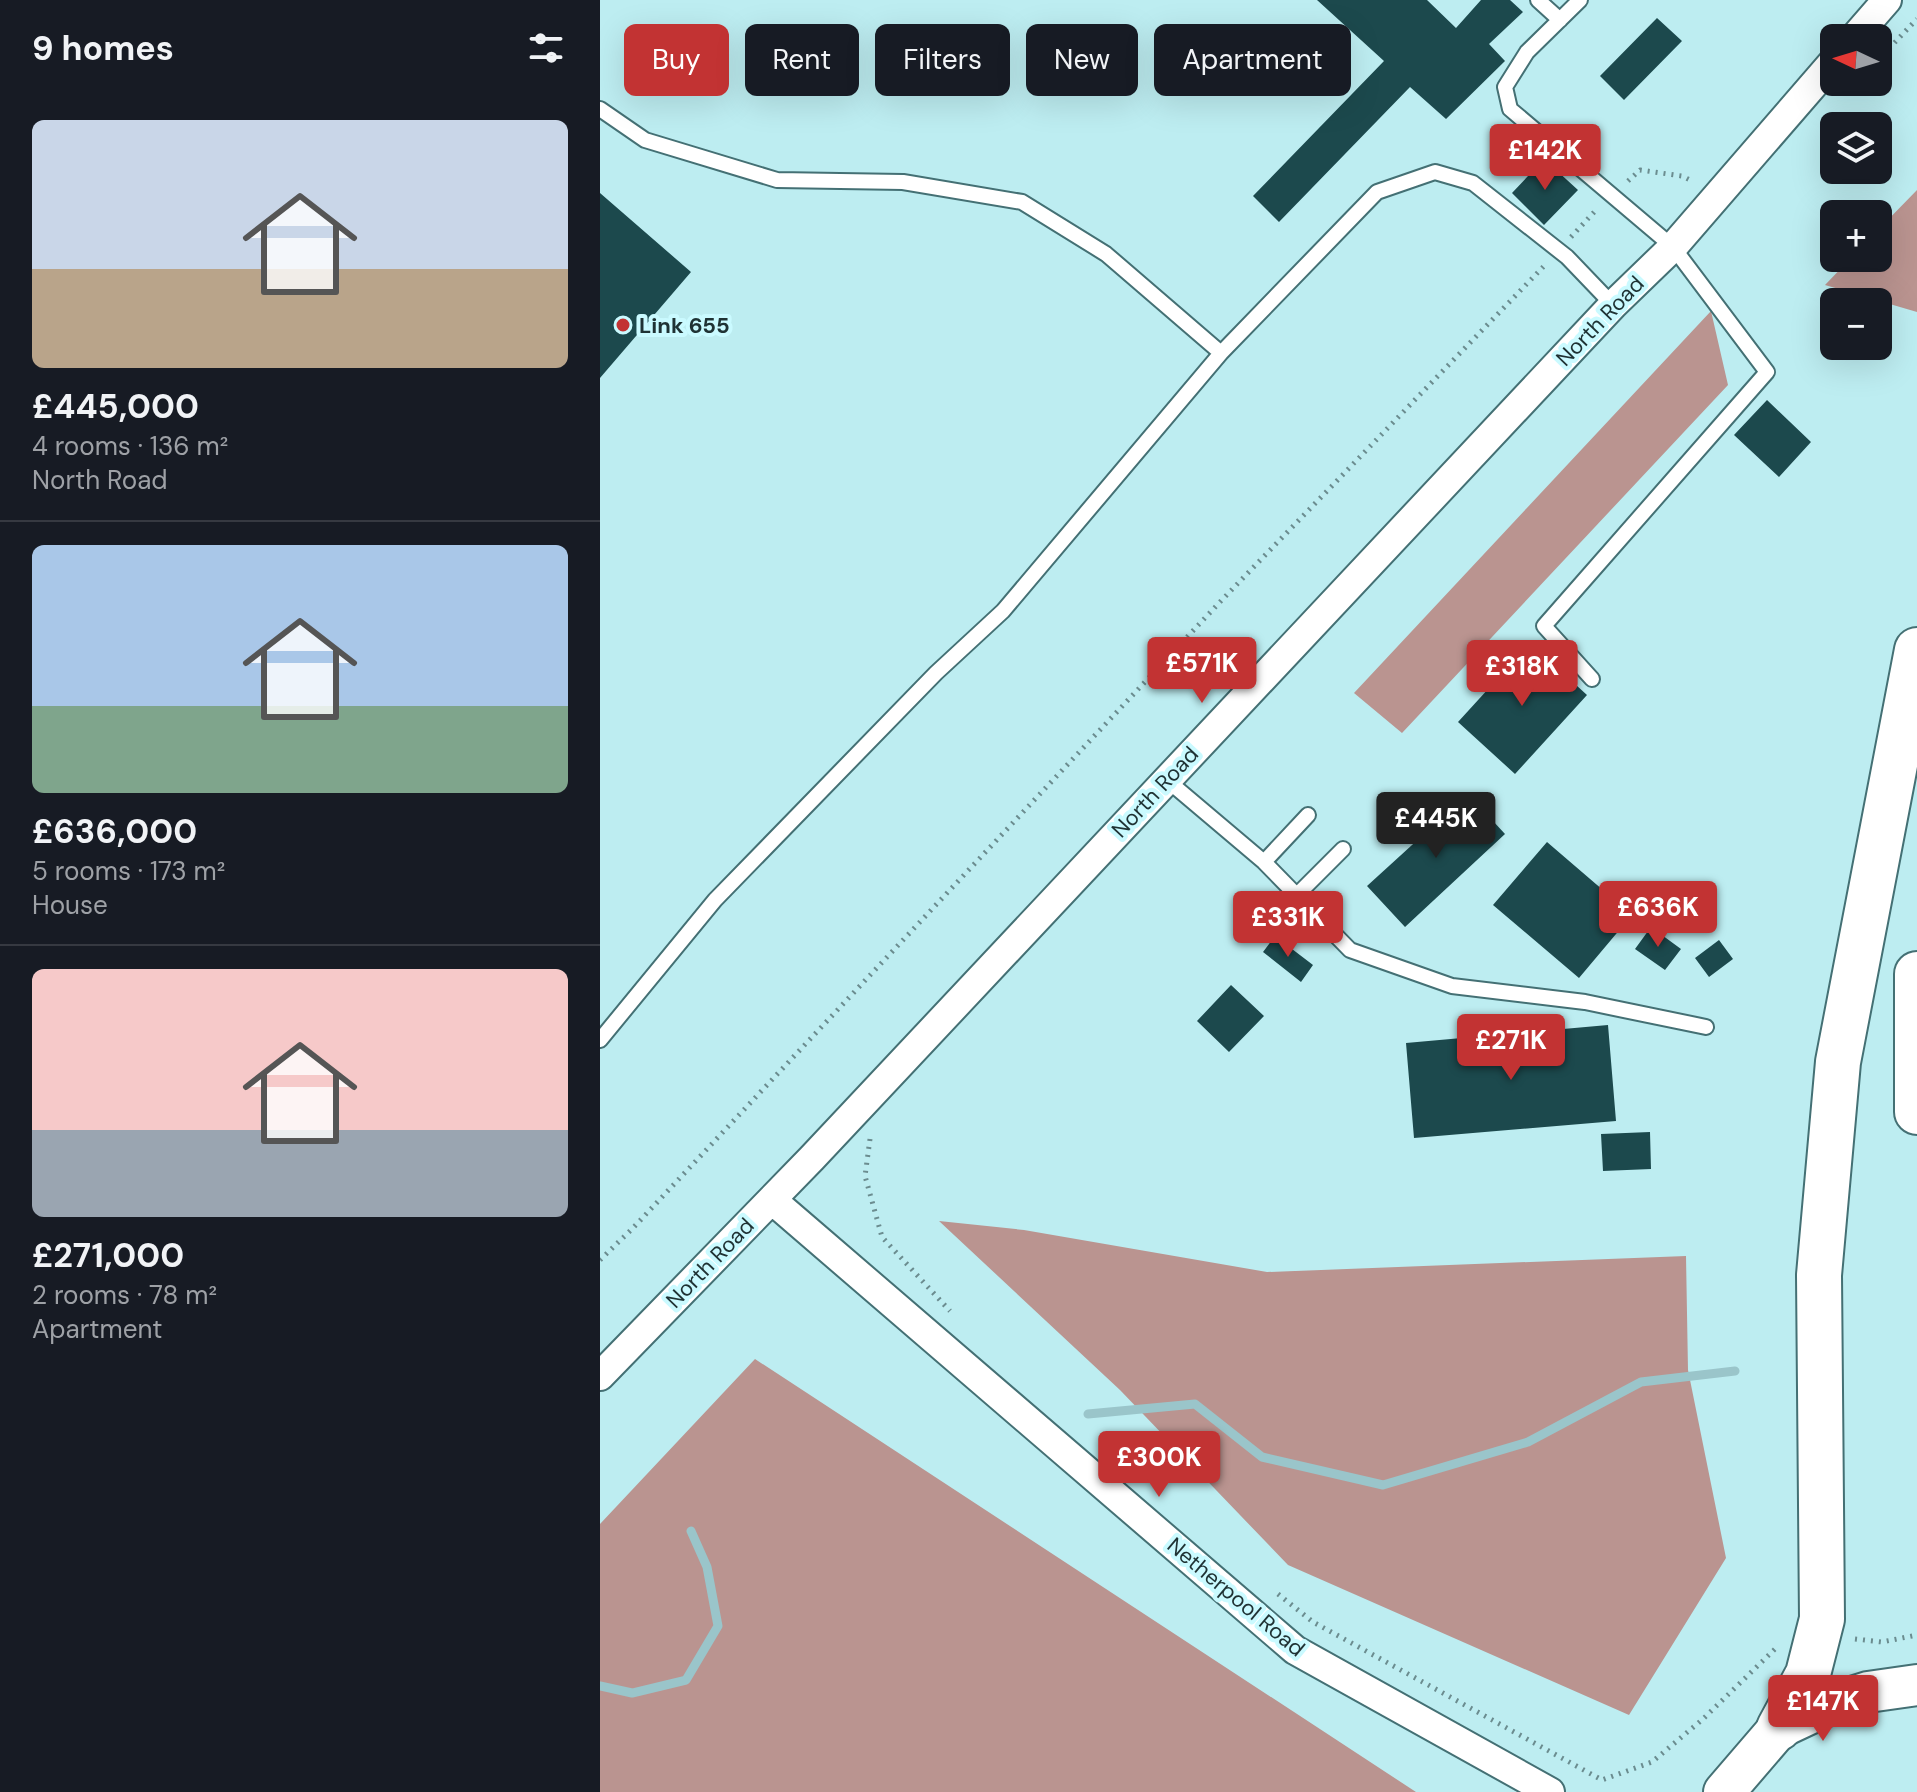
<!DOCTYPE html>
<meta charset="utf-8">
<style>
body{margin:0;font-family:"DM Sans",sans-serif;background:#242831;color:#f1f3f6;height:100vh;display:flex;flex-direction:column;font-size:30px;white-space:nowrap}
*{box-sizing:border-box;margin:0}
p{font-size:26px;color:#9ea1a6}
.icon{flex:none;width:44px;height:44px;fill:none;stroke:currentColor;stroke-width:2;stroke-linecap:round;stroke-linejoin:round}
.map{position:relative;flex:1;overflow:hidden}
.drawer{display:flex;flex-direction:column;background:#171b24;width:600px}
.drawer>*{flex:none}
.guide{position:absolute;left:24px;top:24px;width:760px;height:72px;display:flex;gap:16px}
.needle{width:52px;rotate:274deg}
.tools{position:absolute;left:1220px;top:24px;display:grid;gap:16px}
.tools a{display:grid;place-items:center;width:72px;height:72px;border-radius:12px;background:#171b24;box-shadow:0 8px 32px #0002;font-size:40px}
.price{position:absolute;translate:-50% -68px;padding:0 18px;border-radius:8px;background:#c23333;color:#fff;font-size:26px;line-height:52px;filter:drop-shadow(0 2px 4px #0008)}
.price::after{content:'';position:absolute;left:50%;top:48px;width:24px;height:18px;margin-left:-12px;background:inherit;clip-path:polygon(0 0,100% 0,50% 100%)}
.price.active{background:#222;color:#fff}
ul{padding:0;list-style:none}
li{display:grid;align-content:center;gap:16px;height:424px;padding:0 32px}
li+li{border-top:2px solid #363941}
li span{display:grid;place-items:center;height:248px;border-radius:12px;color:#555}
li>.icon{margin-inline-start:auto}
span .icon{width:144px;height:144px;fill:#fffc;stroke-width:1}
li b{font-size:34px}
h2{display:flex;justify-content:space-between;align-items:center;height:96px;padding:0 32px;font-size:34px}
.chip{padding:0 28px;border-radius:12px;background:#171b24;box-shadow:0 8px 32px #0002;font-size:28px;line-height:72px}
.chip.active{background:#c23333;color:#fff}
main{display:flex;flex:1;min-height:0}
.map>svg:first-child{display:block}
.forest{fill:#ba9490}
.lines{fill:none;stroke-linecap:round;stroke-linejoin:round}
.stream{stroke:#9ac5ca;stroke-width:9}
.building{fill:#1c494d}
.service-casing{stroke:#447074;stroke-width:18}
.minor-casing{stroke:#447074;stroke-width:32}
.secondary-casing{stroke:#447074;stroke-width:44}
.motorway-casing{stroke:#447074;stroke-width:48}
.path{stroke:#6b8c8f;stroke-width:5;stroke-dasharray:2 6;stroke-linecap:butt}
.service{stroke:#fff;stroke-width:14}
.minor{stroke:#fff;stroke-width:28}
.secondary{stroke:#fff;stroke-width:40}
.motorway{stroke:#fff;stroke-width:44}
.poi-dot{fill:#c23333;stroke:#cafaff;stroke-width:3}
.labels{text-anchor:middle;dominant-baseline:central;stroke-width:8;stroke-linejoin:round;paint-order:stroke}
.street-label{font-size:22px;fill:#1f3234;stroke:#cafaff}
.poi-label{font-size:22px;font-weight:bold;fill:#1f3234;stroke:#cafaff;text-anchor:start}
</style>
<main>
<section class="drawer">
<h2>9 homes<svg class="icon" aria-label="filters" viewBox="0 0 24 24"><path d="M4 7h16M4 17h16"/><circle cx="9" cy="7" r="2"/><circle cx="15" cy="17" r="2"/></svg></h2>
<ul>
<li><span style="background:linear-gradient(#c9d6e8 60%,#b9a48a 0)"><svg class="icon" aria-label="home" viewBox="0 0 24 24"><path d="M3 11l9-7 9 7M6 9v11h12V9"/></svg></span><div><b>£445,000</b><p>4 rooms · 136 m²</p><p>North Road</p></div></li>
<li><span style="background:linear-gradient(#a9c7e8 65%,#7fa58c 0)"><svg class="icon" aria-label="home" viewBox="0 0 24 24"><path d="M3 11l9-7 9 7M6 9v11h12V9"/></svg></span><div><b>£636,000</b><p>5 rooms · 173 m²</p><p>House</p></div></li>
<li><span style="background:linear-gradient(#f6c9c9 65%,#9aa5b1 0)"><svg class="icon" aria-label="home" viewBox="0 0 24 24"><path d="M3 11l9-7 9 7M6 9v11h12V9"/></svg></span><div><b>£271,000</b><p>2 rooms · 78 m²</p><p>Apartment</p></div></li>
</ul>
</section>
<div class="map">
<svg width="1317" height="1792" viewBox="0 0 1317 1792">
<rect width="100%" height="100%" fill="#bdedf1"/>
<path class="forest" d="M1317,190V312L1225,285L1251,258H1278V230Z
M1111,311L1128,385L802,733L754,693Z
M339,1221L424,1230L667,1272L1086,1256L1088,1370L1126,1558L1029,1715L688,1565L520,1390Z
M155,1359L816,1792H0V1524Z"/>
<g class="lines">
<path class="stream" d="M488,1414L595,1404L662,1457L783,1485L928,1442L1041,1382L1135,1371
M0,1686L32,1693L86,1680L118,1626L107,1567L91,1531"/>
</g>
<path class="building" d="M717,0H827L856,28L881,0H910L923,12L889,44L905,61L846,119L810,87L679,222L653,196L784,61Z
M1057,18L1082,41L1024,100L1000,76Z
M944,159L978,190L944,225L912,193Z
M0,193L91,272L0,378Z
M1167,400L1211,442L1179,477L1134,435Z
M930,643L987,695L915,774L858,722Z
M868,794L905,834L805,927L767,886Z
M947,842L1032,915L979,978L893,905Z
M1051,927L1081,949L1065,970L1035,949Z
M675,936L713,965L701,982L663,952Z
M1119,940L1133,959L1109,977L1095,958Z
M631,985L664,1016L629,1052L597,1021Z
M1008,1025L1016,1121L814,1138L806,1043Z
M1050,1132L1051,1169L1003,1171L1001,1134Z"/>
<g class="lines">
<g class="service-casing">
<path id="service" d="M938,0L960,20
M980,0L927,52L905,87L910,109L1073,247L1167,372L944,626L992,679
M0,109L45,140L177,180L303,182L422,202L506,254L621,353
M567,780L664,862L750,950L852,986L985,1002L1106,1027
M664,862L708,815
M697,895L743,849
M0,1040L115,900L336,673L403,611L621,353L777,192L835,172L873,183L967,257L1013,305"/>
</g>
<g class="minor-casing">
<path id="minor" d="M1254,38L1287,0
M172,1200L695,1650L950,1792
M0,1376L212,1158L1013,305L1073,247L1234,61"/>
</g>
<g class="secondary-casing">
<path id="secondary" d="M1124,1792L1179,1728L1230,1704L1268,1692L1317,1685"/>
</g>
<g class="motorway-casing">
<path id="motorway" d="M1317,974V1112
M1179,1728L1208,1674L1222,1619L1219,1275L1238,1062L1317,650"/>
</g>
<path class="path" d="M1278,60L1317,19
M1028,181L1040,170L1082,176L1092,181
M971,237L997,209
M270,1139L265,1176L282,1237L350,1311
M0,1260L33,1228L619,603L945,265
M678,1594L713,1622L1002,1780L1052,1762L1103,1719L1175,1649
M1255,1639L1282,1642L1317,1635"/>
<use href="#service" class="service"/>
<use href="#minor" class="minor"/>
<use href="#secondary" class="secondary"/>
<use href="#motorway" class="motorway"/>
</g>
<circle class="poi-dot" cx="23" cy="325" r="8"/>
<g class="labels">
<g class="street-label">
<text transform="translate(1000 321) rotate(-46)">North Road</text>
<text transform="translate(555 792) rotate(-47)">North Road</text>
<text transform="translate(110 1263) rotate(-46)">North Road</text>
<text transform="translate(636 1597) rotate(40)">Netherpool Road</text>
</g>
<g class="poi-label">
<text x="39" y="325">Link 655</text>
</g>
</g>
</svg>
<div class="tools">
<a><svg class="needle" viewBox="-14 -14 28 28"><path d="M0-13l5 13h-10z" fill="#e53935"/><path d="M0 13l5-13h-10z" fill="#9ea1a6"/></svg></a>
<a><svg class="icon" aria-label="layers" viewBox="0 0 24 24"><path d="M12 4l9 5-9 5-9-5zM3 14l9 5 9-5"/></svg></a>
<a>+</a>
<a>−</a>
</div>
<b class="price" style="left:945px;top:192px">£142K</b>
<b class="price" style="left:602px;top:705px">£571K</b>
<b class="price" style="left:922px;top:708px">£318K</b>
<b class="price active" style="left:836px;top:860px">£445K</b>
<b class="price" style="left:1058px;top:949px">£636K</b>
<b class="price" style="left:688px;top:959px">£331K</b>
<b class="price" style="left:911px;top:1082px">£271K</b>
<b class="price" style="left:559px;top:1499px">£300K</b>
<b class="price" style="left:1223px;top:1743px">£147K</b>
<div class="guide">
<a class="chip active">Buy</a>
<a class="chip">Rent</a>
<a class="chip">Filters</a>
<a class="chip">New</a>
<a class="chip">Apartment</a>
</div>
</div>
</main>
